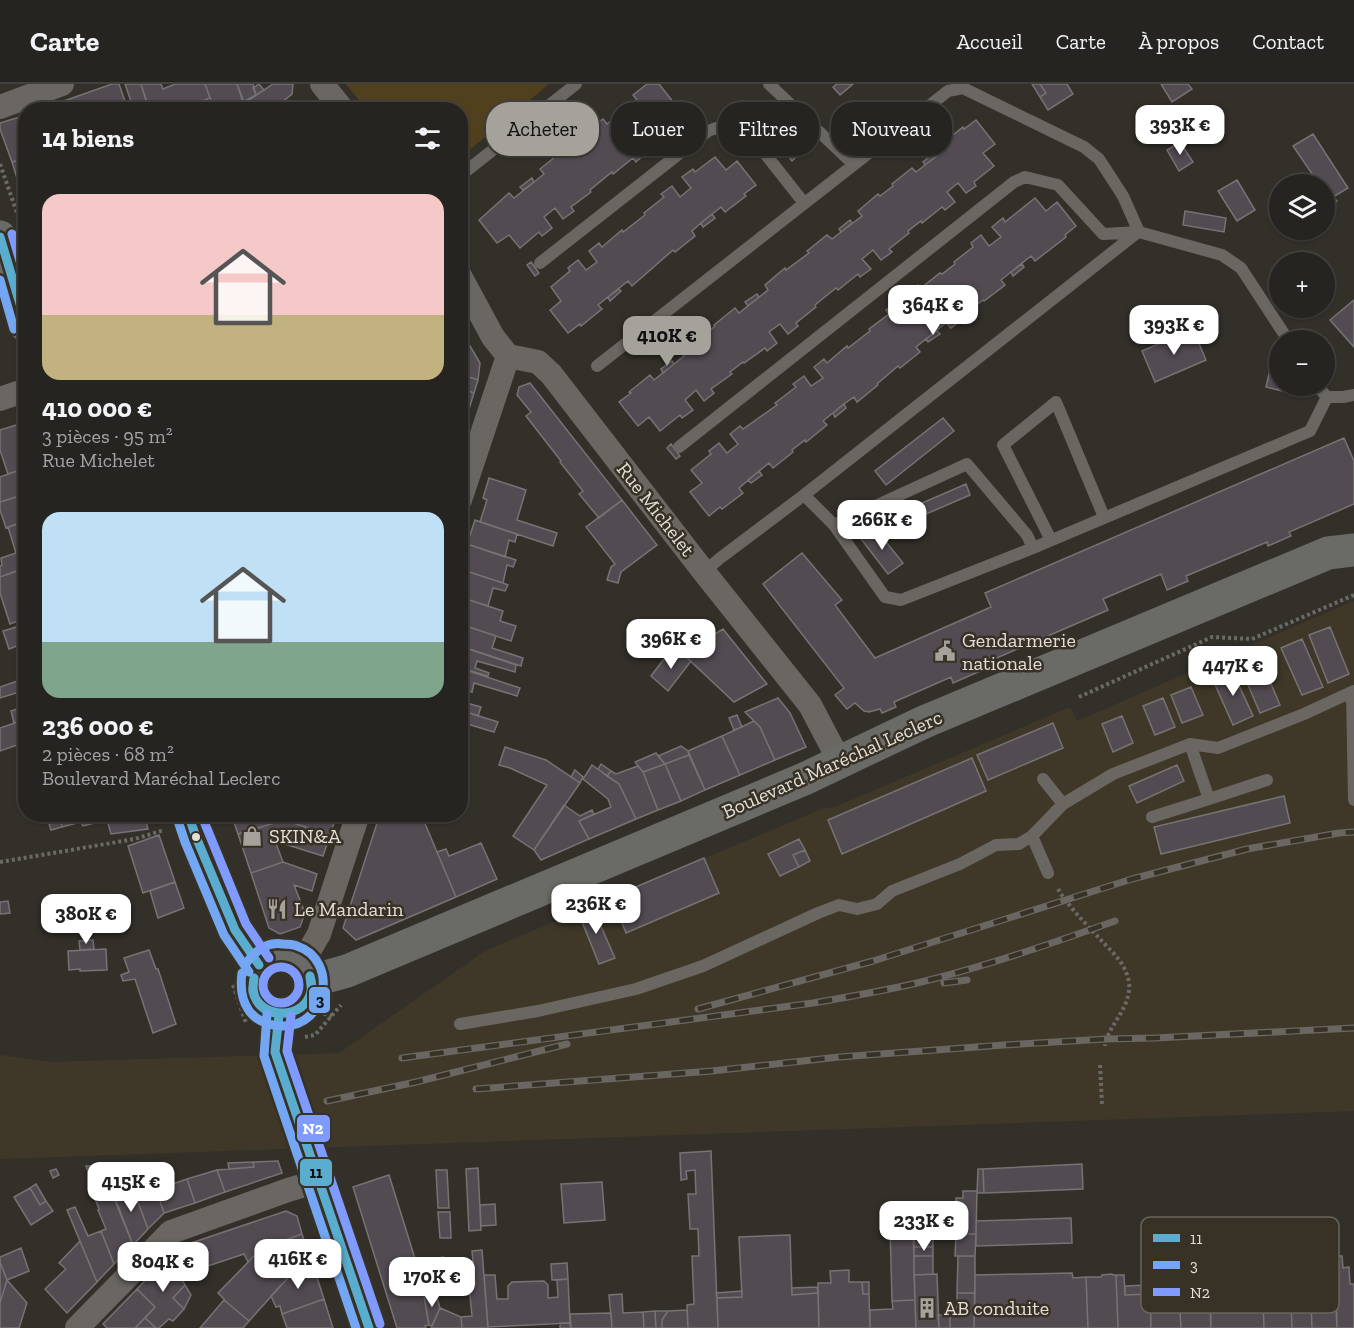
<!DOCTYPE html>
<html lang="fr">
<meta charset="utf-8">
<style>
body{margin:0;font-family:"Zilla Slab",serif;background:#32302d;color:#f1f3f6;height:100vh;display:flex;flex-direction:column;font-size:22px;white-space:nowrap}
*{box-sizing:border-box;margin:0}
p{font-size:20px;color:#a4a4a5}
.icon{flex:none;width:33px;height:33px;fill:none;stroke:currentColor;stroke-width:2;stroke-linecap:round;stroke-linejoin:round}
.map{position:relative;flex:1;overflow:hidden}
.sheet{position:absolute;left:18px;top:18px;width:450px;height:720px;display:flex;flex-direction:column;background:#262420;border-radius:24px;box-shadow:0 2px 4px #0004,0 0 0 2px #42413e}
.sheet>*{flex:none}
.guide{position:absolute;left:486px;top:18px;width:570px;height:54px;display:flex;gap:12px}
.tools{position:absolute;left:1269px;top:90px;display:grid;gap:12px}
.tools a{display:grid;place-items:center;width:66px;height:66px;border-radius:50%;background:#262420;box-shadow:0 2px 4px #0004,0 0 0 2px #42413e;font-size:30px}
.price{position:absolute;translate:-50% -51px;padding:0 14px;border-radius:12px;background:#fff;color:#222;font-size:20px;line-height:39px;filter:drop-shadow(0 2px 3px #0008)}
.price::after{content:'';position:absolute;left:50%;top:36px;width:18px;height:14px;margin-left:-9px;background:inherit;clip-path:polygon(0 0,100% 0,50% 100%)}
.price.selected{background:#a5a29b;color:#111}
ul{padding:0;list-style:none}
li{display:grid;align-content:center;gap:12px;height:318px;padding:0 24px}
li span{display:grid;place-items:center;height:186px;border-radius:18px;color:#555}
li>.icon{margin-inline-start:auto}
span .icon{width:108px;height:108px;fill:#fffc;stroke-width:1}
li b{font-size:26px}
h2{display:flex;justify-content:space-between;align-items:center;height:72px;padding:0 24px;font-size:26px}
.pill{padding:0 21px;border-radius:24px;background:#262420;box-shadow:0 2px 4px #0004,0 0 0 2px #42413e;font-size:21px;line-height:54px}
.pill.selected{background:#a5a29b;color:#111}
header{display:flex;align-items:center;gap:36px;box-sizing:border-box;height:84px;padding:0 30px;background:#262420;border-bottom:2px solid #42413e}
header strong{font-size:28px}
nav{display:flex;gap:33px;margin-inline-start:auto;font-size:21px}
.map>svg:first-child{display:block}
.built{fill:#3f3828}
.green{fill:#51401d}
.building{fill:#524c52;stroke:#767373;stroke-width:1.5}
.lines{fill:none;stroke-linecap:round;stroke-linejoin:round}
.path{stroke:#6c6a66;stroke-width:4;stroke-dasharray:3 3;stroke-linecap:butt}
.lane{stroke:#6a6763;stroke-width:12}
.street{stroke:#6a6763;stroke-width:24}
.secondary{stroke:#6a6b66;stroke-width:33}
.rail-casing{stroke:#6a6763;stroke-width:7}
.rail{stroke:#373126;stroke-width:4.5;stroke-dasharray:14;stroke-linecap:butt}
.bus-1-casing{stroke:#373126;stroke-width:14}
.bus-2-casing{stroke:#373126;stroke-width:14}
.bus-3-casing{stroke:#373126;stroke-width:14}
.bus-1{stroke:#5aadce;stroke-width:9}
.bus-2{stroke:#73a7f3;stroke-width:9}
.bus-3{stroke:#809bff;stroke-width:9}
.bus-dot{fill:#e2dfd8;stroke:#373126;stroke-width:2}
.labels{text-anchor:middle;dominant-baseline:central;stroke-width:5;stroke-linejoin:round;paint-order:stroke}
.street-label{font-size:20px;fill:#e2dfd8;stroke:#373126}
.poi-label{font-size:20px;fill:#e2dfd8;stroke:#373126;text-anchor:start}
.key{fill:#373126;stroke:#6a655b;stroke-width:1.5}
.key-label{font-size:16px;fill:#e2dfd8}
.line-badge{stroke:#373126;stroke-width:2}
.badge-label{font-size:16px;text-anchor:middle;font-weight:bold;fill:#fff}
.pale-badge-label{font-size:16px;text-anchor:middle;font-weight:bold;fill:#111}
</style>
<header>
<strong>Carte</strong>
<nav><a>Accueil</a><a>Carte</a><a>À propos</a><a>Contact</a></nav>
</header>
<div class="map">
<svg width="1354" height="1244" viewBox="0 0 1354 1244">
<rect width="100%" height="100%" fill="#33302a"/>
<path class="built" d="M1351,518H1354V1027L0,1075V971L52,978L339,969L485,867L824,724L835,723L1070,623L1077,637Z"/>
<path class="green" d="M346,0H549L461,73L460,26L366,25Z"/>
<path class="building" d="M112,0H119L128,26H64L61,18Z
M125,0H141L149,25L134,26Z
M141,0H161L163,5L175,0H205L210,14L179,26H171L169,20L156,24L154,21L148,23Z
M205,0H237L247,26H230L227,19L213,22Z
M237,0H253L256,11L243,18Z
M259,0L264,6L256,11L253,4Z
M273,0H293L292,10L272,26H251L246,18Z
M647,0H659L685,33L665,50L667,53L657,61L649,51L637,59L646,69L636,78L633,74L613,90L612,88L590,106L591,108L571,123L574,127L563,135L555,124L544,133L552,144L542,152L539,148L520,164L509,151L497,159L479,136L509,109L514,114L544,90L540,85L560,69L562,71L583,53L582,51L603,35L607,40L637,16L633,11Z
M837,0H853L840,11L833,3Z
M1032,0H1040L1046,9L1040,13Z
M1040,0H1067L1073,10L1048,26L1040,13L1046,9Z
M1161,0H1188L1192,5L1172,18Z
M300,19L314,22L316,26H292Z
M625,20L628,24L616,32L614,29Z
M26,31V74L12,78L0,45V39Z
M777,34L803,67L792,77L766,44Z
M976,36L995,60L983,69L994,82L974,98L976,102L966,109L958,99L947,108L955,118L945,126L942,123L922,139L921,137L908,147L909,149L889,165L892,168L881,176L873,166L862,175L871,185L860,193L858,190L838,206L836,204L815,221L816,223L796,239L798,242L788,250L780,240L769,248L777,259L767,267L765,264L744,279L743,278L730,288L732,290L711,305L714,309L704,317L696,306L685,316L693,326L682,334L680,331L660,347L649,333L638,342L619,318L631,309L629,308L650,291L654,296L684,272L680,267L701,251L702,253L715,242L714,241L735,224L739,229L768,206L765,201L785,184L786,186L809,169L807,167L827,151L832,155L841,148L862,132L858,127L878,110L880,112L893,102L892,100L912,84L916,88L925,81L946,65L942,60L963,43L964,45Z
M1313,50L1348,104L1333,113L1337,117L1332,122L1324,110V100H1319L1293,62Z
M1180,58L1193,78L1179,87L1167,66Z
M934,69L936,72L925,81L923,78Z
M715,73L726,86L737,77L756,101L744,110L746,112L725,128L721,123L701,139L692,147L695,152L675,168L673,166L632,202L628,197L598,221L602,225L581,242L580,240L568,249L550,226L561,217L551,203L570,187L568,184L578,176L586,186L597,178L589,167L599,159L602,163L622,146L623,148L645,131L644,129L664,113L661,110L672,102L680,113L691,104L682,93L693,85L695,88Z
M26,74V117H24L12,78Z
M532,94L534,98L523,106L520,103Z
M1237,96L1255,126L1237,137L1218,107Z
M1035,114L1046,127L1057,118L1076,142L1065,151L1066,153L1035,177L1031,172L1001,196L1005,201L984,217L983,216L970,226L971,228L951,244L946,239L916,263L920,268L900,284L898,282L877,300L878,301L857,318L854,313L844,320L823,337L827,341L806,358L805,356L792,366L793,368L773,384L769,379L759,387L739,404L743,409L722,425L720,423L709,432L690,408L702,399L691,386L711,370L709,367L719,359L727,369L738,360L730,350L740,342L743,345L777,321L775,319L796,303L793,300L804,292L811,302L823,294L814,283L824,275L827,279L847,262L848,264L870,247L869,245L889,230L886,226L897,218L905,229L916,220L908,209L918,201L921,204L940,189L942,190L955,180L954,178L973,163L971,159L981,151L989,162L1001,153L992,143L1003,134L1005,138Z
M1185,127L1226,134L1224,148L1183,141Z
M712,130L715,134L703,143L701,139Z
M850,136L852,139L841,148L839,145Z
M531,178L539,189L535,192L527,181Z
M1022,180L1024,183L1013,192L1011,188Z
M619,205L621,207L610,217L608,213Z
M757,210L759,213L748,222L745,218Z
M1354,216V263L1330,236Z
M460,245L480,279L478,296L460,290Z
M1193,245L1206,276L1155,298L1142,267Z
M937,247L940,250L928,258L926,255Z
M672,277L674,280L663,289L661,285Z
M1272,277L1280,279V289L1270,286Z
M1270,286L1280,289L1278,306L1266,303Z
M460,290L478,296L474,309L460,304Z
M1280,298V302H1292L1290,309L1278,306Z
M530,299L622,416L599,434L579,410L583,407L560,378L561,377L526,332L531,328L517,311L519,303Z
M460,304L474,309L470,322L460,318Z
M460,318L470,322L460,353Z
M844,320L846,324L835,333L833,329Z
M943,334L954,347L886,401L875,387Z
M26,338V384L8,390L0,366V346Z
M1344,354L1354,377V420L1289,448L1291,452L1268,462L1267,458L1186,492L1188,497L1167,506L1161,490L1103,515L1108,526L992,576L994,581L953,599L951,593L894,618L896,623L882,629L880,625L869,628L864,627L855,619L847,625L835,611L844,604L763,500L802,469L842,516L835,521L875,574L991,523L985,509Z
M671,360L680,372L676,375L667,364Z
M25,384L26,410L0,418V393Z
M759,387L762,391L751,399L748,396Z
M489,394L526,406L517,436L557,449L553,462L480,438L487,416L483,414Z
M966,400L970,411L887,447L883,436Z
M26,410V437L6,444L0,426V418Z
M622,416L657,461L621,488L618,499L607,496L611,483L615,480L586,443Z
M475,436L517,450L515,458L509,456L505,473L467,460Z
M26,437V484L0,493V482L2,481L1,474L16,469L8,443Z
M875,444L903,479L888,490L861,455Z
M467,460L516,476L513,483L507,481L503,499L460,485Z
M22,485L26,496V534L10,540L0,509V493Z
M460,485L503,499L508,501L505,507L493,504L488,522L460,513Z
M460,513L503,527L500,537L516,542L511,557L460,540Z
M26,540V550L22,551L25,559L9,565L3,547Z
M460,540L496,552L492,564L523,574L521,582L460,562Z
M1330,543L1349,590L1328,599L1309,551Z
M723,545L767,600L734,618L684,571L698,560Z
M1302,555L1323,603L1302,611L1281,564Z
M460,562L516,581L515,588L477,577L475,584L489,589L488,592L460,584Z
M667,571H684L691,577L668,607L651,592Z
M1260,574L1280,621L1260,629L1240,582Z
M460,584L520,604L517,612L474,599L472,608L460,605Z
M1232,586L1253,632L1233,641L1212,594Z
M26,594V606L0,614V603Z
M1191,603L1203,631L1182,639L1171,611Z
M778,614L790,629L806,663L775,676L760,643L745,628Z
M1163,614L1175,643L1155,651L1143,622Z
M467,619L481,623L478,632L464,627Z
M23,623L26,635L14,639L11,627Z
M460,626L498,638L494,648L464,639L462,649H460Z
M737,631L742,643L734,646L729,634Z
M1122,632L1133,659L1113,668L1102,640Z
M26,635V658L0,667V644Z
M754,637L760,643L775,676L740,691L722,652Z
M1053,639L1063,664L988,696L977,671Z
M722,652L740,691L705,706L688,667Z
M681,662L688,667L689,671L665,680L658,672Z
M505,663L546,676L580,699L534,766L513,752L547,701L510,684L499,681Z
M656,669L665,680L643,688L635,678Z
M689,671L705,706L681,717L665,680Z
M972,674L986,707L842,770L828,736Z
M601,680L611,687L607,692L598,685Z
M665,680L681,717L658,726L643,688Z
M592,681L619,700L636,735L589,755L579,737L611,723L608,715L583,695Z
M1177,681L1184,697L1137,719L1129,702Z
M638,682L643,688L658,726L636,735L619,700L607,692L611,687L616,690Z
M575,686L583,693L580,699L571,693Z
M1284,712L1290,739L1161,770L1154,743Z
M564,721L580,732L592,726L594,730L579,737L589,755L541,776L534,766Z
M82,730H144L148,745L111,750L107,736L83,742L81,738L62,743L61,737Z
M231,730H337L330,751L284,736L238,750Z
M380,730H421L456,813L356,856L343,844Z
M284,736L330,751L323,772L275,757L283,778L251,789L238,750Z
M61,737L62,743L51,746L49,740Z
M159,751L175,798L143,809L128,762Z
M799,755L805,766L793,771L799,783L780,792L768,770Z
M481,759L497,795L456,813L437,768L446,765L449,772Z
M805,766L810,777L799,783L793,771Z
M704,774L719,809L626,849L612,813Z
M283,778L317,790L312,807L294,801L305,829L300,843L280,850L269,844L251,789Z
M175,798L184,824L158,834L150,807Z
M8,817L10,829L0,830V818Z
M592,822L615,874L599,880L578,828Z
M93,856L94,865L80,866L79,857Z
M106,865L107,886L80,887V885L69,886L68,867Z
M149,866L156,885H158L176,940L153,949L135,895L123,897L121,891L129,888L124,874Z
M711,1067L718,1244H688L687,1221L694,1220L692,1172H699L698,1145H690L688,1110H696L695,1086L686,1087L687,1095L681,1096L680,1069Z
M278,1077L282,1089L225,1108L217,1086L254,1083L253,1078Z
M253,1078L254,1083L229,1085L228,1079Z
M1082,1080L1083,1105L984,1109L983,1085Z
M86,1082H101L133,1161L114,1180L101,1147L106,1145L98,1126L99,1125L95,1115L100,1113L96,1103H94Z
M478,1084L481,1146L469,1147L466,1085Z
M56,1085L59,1091L53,1094L50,1087Z
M978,1085H983L984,1109H977Z
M217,1086L225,1108L195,1119L187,1095Z
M436,1086H447L449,1124H438Z
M389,1091L421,1194L429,1241L425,1242L426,1244H397L353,1103Z
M160,1093L164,1103L187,1095L195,1119L164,1129L153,1096Z
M153,1096L164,1129L148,1145L132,1102Z
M602,1098L605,1136L564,1139L561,1100Z
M36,1100L46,1117L40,1121L30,1104Z
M132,1102L148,1145L133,1161L113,1109Z
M30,1104L40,1121L46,1117L53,1127L31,1141L14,1113Z
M963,1107H977L976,1150H956V1148H950L949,1123H956V1114H963Z
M495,1120L496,1141L481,1142L480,1121Z
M75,1123L88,1152L101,1147L114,1180L97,1198L67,1126Z
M286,1127L297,1132L302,1150L274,1160L280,1177L264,1182L257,1169L248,1178L244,1170L199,1185L192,1181L185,1161Z
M438,1128H450L451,1154H440Z
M932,1131L933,1142H913V1132Z
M1071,1134L1072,1159L976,1162V1137Z
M913,1142H933V1163H914Z
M913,1142L915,1216L892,1217L890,1143Z
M302,1150L313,1181L285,1191L287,1195L249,1237L224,1216V1215L218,1209L257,1169L264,1182L280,1177L274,1160Z
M956,1150H976L975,1172H955Z
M790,1151L792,1211L818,1209L819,1244H718L717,1214L742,1213L739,1153Z
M80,1157L97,1198L67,1229L45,1205L66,1185L59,1179Z
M914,1163H933V1172H914Z
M21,1164L29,1187L7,1196L0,1178V1173Z
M482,1166L488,1244H462L461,1233L472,1232L469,1201L475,1200L472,1167Z
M169,1172L185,1201L173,1214L184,1225L173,1237L169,1235L159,1244H156L145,1234L155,1223L137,1205Z
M914,1172H933V1190L914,1191Z
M958,1172H975V1209H957Z
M1334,1172H1342L1343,1184L1349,1183L1350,1200H1354V1244H1337Z
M443,1173L447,1183L433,1187L440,1209L424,1212L417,1181Z
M1335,1174L1337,1244H1312L1309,1175Z
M1298,1175H1309L1312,1244H1292L1290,1192H1298Z
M0,1178L7,1196L0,1219Z
M567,1179L568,1195L552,1196L551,1180Z
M1262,1180H1277V1195H1289L1290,1192L1292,1244H1264Z
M313,1181L324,1215L282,1230L280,1222L276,1223L271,1212L287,1195L285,1191Z
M849,1186V1198H862L863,1210H869L870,1244H819L818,1199H831L830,1187Z
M1072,1189L1073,1194L1086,1193L1088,1244H974L975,1191Z
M1252,1189H1262L1264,1244H1211L1210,1223H1226L1225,1214H1234V1202L1254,1201Z
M937,1190L939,1244H916L914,1191Z
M1112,1190L1113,1191H1116L1118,1244H1088L1086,1193H1101L1102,1191Z
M484,1191H495L497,1215H508V1202L512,1198L544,1197L548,1201V1214L558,1213L557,1196L568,1195L570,1239L488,1243Z
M1116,1191H1124L1125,1211L1150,1210L1151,1244H1118Z
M1171,1194H1178L1181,1244H1151L1150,1210L1172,1208Z
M7,1196L27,1219L19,1244H0V1219Z
M862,1198H869V1210H863Z
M185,1201L191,1211L184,1225L173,1214Z
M1149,1201L1150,1210L1125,1211V1202Z
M817,1203L818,1209L792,1211V1204Z
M137,1205L155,1223L135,1244H107L103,1240Z
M1192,1206V1208L1210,1207L1211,1244H1181L1179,1207Z
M742,1207V1213L717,1214L716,1209Z
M957,1209H975L974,1244H950V1231H957Z
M436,1210L440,1224L432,1242L429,1241L424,1212Z
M622,1210L623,1229L643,1228L644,1244H612L609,1211Z
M324,1215L333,1244H287L282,1230Z
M224,1216L249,1237L243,1244H200Z
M915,1216L916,1244H870V1226L893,1225L892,1217Z
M440,1224L461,1233L462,1244H431Z
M687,1226L688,1244H662V1236L668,1227Z
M655,1227H668L662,1236V1244H656Z
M655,1227L656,1244H644L643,1228Z
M611,1229L612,1244H571L570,1230Z
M938,1231H950V1244H939Z
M145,1234L156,1244H135Z
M560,1239H570L571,1244H560Z"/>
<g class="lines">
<path class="path" d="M0,80L17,129
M1079,613L1212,553L1252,555L1354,511
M0,778L135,755L164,746
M1058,805C1069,823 1085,839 1100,855C1109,865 1121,875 1126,888C1128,892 1130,901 1129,906C1127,928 1108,942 1105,962
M233,901L246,939
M318,928L332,932
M305,953L315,951L341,921
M1100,981L1102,1020"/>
<path class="lane" d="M769,0L853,80
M460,92L576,0
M540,179L708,47L716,44L748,55L759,62L804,119
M597,282L948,7L963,4L1084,63L1099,75L1123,112L1139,148
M1317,302L1327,313H1343L1354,311
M679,363L1014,98L1025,93L1058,101L1103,150L1139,148L1222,171L1241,184L1288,256
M804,411L834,441L967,380L1027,451L1033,464
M834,441L885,513L901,516L1033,464L1310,347L1327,313
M1051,456L1003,361L1056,318L1104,433
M704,488L719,475L804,411L1138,148
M1352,608L1354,716
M1190,660L1209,715L1267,696
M1063,720L1113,690L1190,660L1218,664L1304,630L1354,607
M1152,733L1209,715
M1032,752L1048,789
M460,940L538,927L636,905L703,882L818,829L839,821L857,825L877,820L892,807L960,780L996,761L1019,760L1032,752L1063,720L1043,695"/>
<path class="street" d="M322,0L343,26
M0,23L62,0
M460,192L493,253L508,272L538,278L551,290L704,488L810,621L840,678
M0,315L26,306
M460,416L508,272
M302,879L319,850L358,730
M77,1244L171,1148L288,1106L318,1097"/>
<path class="secondary" d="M0,153L26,242
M188,730L196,753L235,846L259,881
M251 901a30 30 0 1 1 60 0a30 30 0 1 1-60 0Z
M311,897L347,887L804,695L924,638L1328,469L1354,466
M279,931L275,968L369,1244"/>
<g class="rail-casing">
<path id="rail" d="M944,899L967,896
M698,925L873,877L1132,795L1247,765L1339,749L1354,748
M402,974L813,919C848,913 883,907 917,899C984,883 1050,860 1115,837
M476,1005L712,987L839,973L1004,961L1106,955L1155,954L1354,944
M327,1017L416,998L567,960"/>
</g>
<use href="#rail" class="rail"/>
<g class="bus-1-casing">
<path id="bus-1" d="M0,153L26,240
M188,730L196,753L235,846L259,881
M254,894C254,898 252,904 253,908C260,936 306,936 311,907C312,903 310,897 310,892
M254,894C244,945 324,938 310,892
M279,931L275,968L369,1244"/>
</g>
<g class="bus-2-casing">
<path id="bus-2" d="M0,196L14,245
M177,734L185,758L224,851L249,888
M242,889C238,918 250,941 282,942C328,943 339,876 297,862C292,860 287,860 283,860C267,857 254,868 245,881
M267,930L264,972L356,1244"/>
</g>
<g class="bus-3-casing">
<path id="bus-3" d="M12,150L26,197
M201,730L246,840L269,874
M263 901a18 18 0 1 1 36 0a18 18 0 1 1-36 0Z
M291,932L287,967L380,1240"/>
</g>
<use href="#bus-1" class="bus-1"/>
<use href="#bus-2" class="bus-2"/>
<use href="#bus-3" class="bus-3"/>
</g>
<defs>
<g id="civic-bare" transform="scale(1.62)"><path d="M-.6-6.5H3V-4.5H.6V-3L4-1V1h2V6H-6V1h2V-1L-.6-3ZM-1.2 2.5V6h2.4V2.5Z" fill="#a5a29b" stroke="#373126" stroke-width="2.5" paint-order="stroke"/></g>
<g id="shop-bare" transform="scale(1.62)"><path d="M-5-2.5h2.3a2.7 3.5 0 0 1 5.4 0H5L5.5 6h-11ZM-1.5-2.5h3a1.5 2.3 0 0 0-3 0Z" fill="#a5a29b" stroke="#373126" stroke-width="2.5" paint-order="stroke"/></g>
<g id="restaurant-bare" transform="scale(1.62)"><path d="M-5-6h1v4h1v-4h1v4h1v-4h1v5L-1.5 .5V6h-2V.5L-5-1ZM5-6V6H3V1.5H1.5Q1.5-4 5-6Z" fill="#a5a29b" stroke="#373126" stroke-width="2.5" paint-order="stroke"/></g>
<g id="building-bare" transform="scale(1.62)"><path d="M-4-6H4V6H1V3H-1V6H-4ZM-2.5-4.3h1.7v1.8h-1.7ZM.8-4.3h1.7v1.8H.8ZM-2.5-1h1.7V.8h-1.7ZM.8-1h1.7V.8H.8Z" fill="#a5a29b" stroke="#373126" stroke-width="2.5" paint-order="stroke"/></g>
</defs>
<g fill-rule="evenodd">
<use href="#civic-bare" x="945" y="567"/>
<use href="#shop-bare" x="252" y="752"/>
<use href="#restaurant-bare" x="277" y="825"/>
<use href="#building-bare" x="927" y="1224"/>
</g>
<circle class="bus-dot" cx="196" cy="753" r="5"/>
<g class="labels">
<g class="street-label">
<text transform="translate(656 425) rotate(52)">Rue Michelet</text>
<text transform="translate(832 680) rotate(-24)">Boulevard Maréchal Leclerc</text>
</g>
<g class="poi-label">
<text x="962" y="556">Gendarmerie<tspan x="962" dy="23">nationale</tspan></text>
<text x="269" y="752">SKIN&amp;A</text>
<text x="294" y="825">Le Mandarin</text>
<text x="944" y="1224">AB conduite</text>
</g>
</g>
<rect x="1141" y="1133" width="198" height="96" rx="9" class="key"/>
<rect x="1153" y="1150" width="27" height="8" fill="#5aadce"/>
<rect x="1153" y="1177" width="27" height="8" fill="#73a7f3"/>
<rect x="1153" y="1204" width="27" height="8" fill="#809bff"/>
<g class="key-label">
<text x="1190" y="1160">11</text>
<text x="1190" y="1187">3</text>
<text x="1190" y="1214">N2</text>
</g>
<g class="line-badge">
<rect x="308" y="902" width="23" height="28" rx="6" fill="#73a7f3"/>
<rect x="296" y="1030" width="35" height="29" rx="6" fill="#809bff"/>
<rect x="299" y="1074" width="34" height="29" rx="6" fill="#5aadce"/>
</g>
<g class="badge-label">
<text x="313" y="1050">N2</text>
</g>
<g class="pale-badge-label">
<text x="320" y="922">3</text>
<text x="316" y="1094">11</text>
</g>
</svg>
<div class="tools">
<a><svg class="icon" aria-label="layers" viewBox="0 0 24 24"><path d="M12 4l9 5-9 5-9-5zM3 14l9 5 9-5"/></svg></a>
<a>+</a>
<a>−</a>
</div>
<b class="price" style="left:1180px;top:72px">393K €</b>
<b class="price" style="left:933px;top:252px">364K €</b>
<b class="price" style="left:1174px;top:272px">393K €</b>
<b class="price selected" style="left:667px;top:283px">410K €</b>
<b class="price" style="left:882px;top:467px">266K €</b>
<b class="price" style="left:671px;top:586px">396K €</b>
<b class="price" style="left:1233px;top:613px">447K €</b>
<b class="price" style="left:596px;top:851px">236K €</b>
<b class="price" style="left:86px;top:861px">380K €</b>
<b class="price" style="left:131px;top:1129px">415K €</b>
<b class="price" style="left:924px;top:1168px">233K €</b>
<b class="price" style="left:298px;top:1206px">416K €</b>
<b class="price" style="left:163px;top:1209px">804K €</b>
<b class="price" style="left:432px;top:1224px">170K €</b>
<div class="guide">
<a class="pill selected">Acheter</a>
<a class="pill">Louer</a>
<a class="pill">Filtres</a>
<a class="pill">Nouveau</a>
</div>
<section class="sheet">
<h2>14 biens<svg class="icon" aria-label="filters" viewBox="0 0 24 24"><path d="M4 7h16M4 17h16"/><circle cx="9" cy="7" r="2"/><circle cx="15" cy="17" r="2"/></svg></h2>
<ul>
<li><span style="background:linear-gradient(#f6c9c9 65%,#c2b280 0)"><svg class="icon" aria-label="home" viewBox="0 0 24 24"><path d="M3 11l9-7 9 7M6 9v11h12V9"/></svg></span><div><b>410 000 €</b><p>3 pièces · 95 m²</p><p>Rue Michelet</p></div></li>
<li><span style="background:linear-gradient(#bfe0f5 70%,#7fa58c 0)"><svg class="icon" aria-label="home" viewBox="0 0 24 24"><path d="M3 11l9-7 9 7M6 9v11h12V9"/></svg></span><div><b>236 000 €</b><p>2 pièces · 68 m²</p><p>Boulevard Maréchal Leclerc</p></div></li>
</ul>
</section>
</div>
